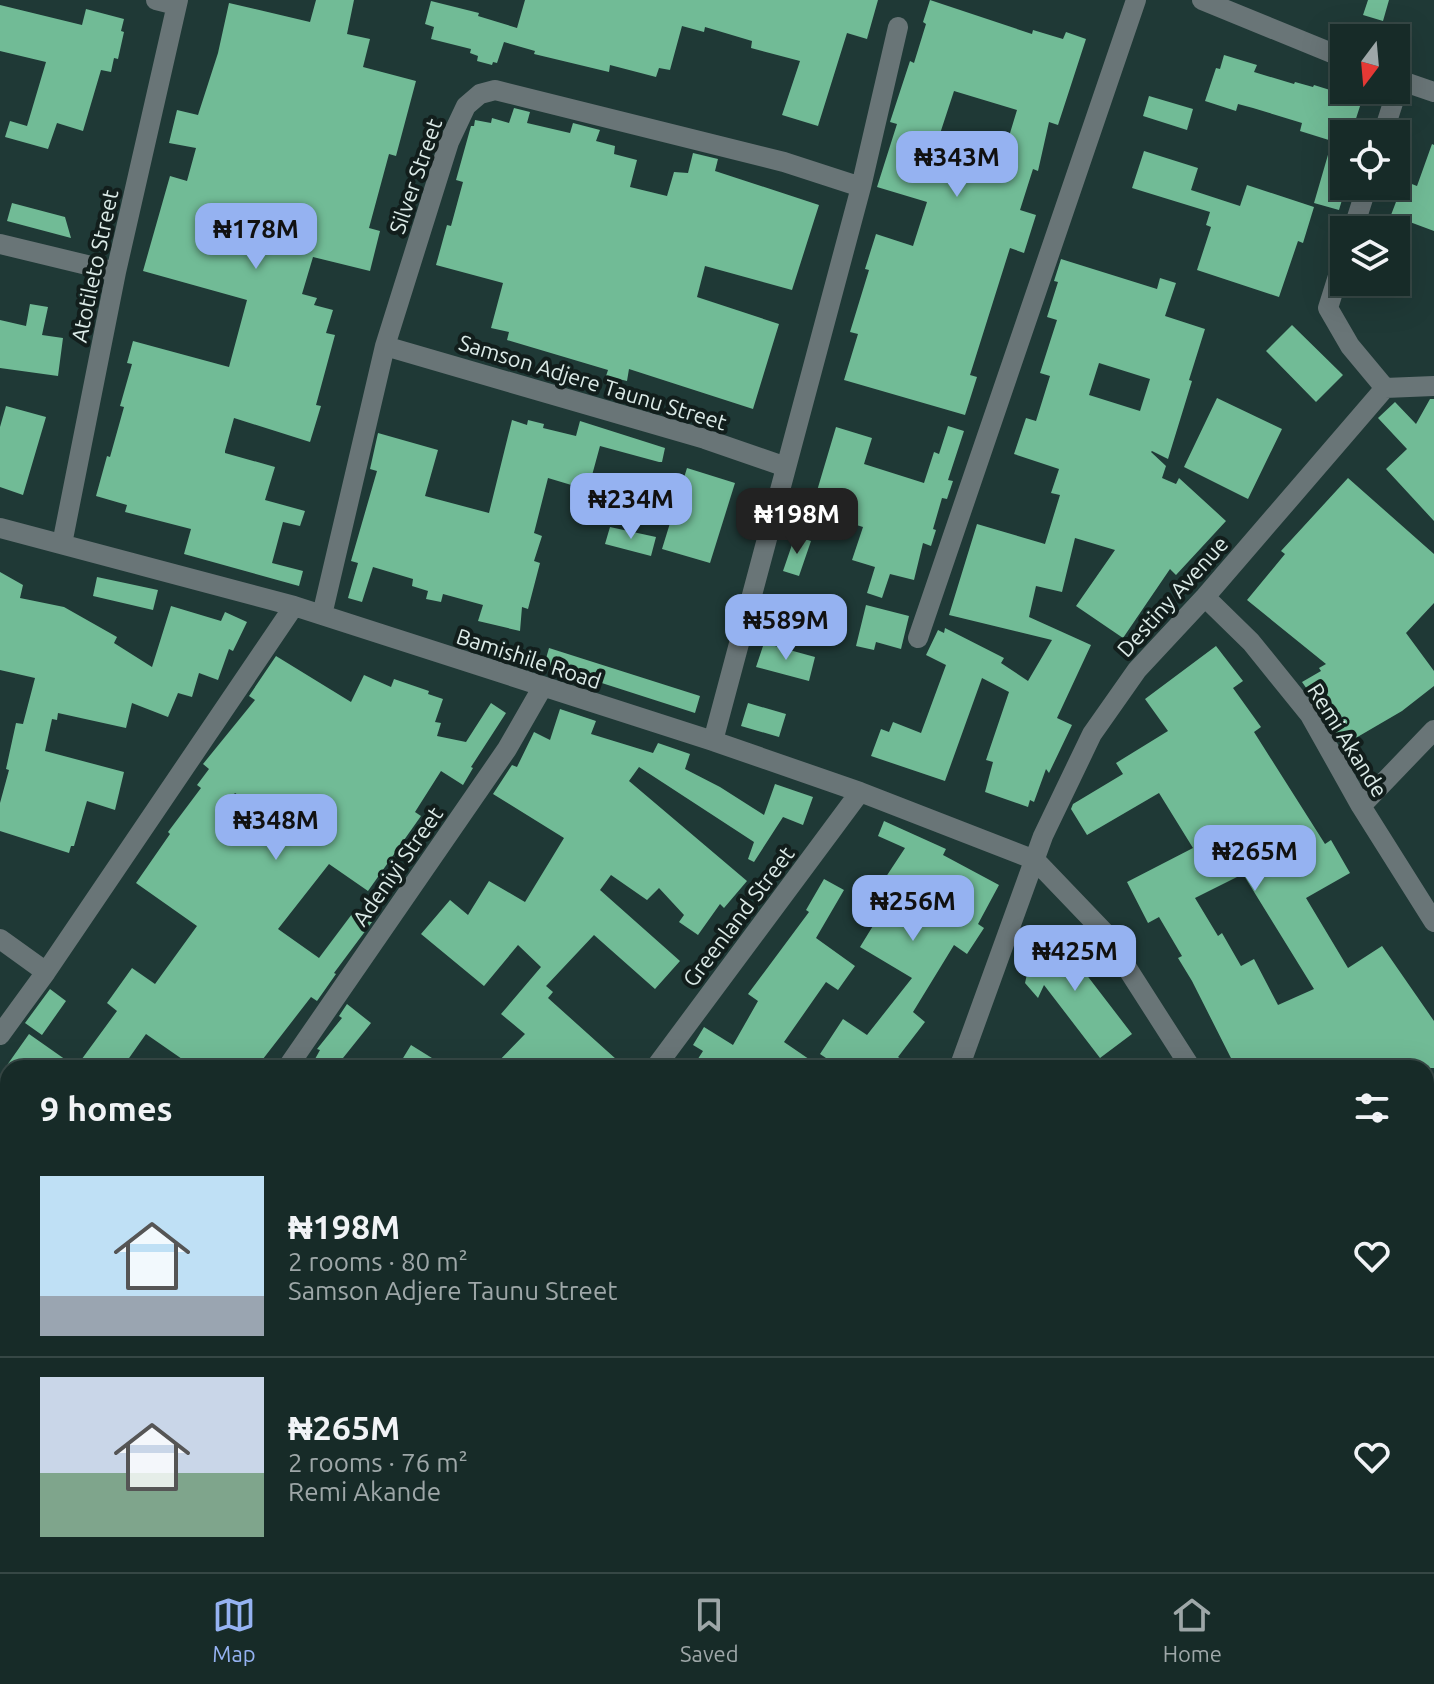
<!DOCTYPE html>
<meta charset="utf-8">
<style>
body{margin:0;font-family:Ubuntu,sans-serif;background:#243734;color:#f1f3f6;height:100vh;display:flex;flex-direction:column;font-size:30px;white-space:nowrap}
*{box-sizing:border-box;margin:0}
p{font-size:26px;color:#9ea7a8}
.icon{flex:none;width:44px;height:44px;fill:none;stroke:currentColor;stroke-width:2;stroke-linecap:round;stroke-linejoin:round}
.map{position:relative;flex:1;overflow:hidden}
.panel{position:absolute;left:0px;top:1060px;width:1434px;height:512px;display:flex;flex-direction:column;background:#172b28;border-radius:24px 24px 0 0;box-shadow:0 8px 32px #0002,0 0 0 2px #364745}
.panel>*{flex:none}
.needle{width:52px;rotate:196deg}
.buttons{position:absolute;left:1330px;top:24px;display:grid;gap:16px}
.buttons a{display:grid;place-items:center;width:80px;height:80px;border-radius:0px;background:#172b28;box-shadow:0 8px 32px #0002,0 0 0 2px #364745;font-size:40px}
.price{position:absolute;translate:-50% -68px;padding:0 18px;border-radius:16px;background:#95b2f1;color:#111;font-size:26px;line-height:52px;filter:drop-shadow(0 2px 4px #0008)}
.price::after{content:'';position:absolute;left:50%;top:48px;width:24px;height:18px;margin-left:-12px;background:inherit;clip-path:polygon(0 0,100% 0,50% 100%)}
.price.on{background:#222;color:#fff}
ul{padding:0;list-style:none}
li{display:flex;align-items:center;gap:24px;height:200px;padding:0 40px}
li+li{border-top:2px solid #364745}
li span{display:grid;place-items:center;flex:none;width:224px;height:160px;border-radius:0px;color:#555}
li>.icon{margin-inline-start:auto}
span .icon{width:96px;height:96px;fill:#fffc;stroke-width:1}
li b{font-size:34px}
h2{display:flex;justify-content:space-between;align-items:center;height:96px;padding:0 40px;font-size:34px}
.tabs{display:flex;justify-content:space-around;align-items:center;height:112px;border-top:2px solid #364745;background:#172b28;font-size:22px;color:#9ea7a8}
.tabs a{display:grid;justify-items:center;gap:4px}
.tabs .on{color:#95b2f1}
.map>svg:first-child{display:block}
.building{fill:#71bb96;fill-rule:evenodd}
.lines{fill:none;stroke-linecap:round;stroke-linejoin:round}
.minor{stroke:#697577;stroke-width:20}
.labels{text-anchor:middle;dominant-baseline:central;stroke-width:8;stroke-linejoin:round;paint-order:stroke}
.street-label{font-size:22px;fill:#dcebe8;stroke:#121e1c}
</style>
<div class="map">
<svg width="1434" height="1572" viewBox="0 0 1434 1572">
<rect width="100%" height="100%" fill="#1f3936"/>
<path class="building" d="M316,0H354L347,34L370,39L363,67L416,81L396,156L389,154L369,228L380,231L370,271L313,257L302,294L317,298L314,305L333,310L326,333L335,335L316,405L321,406L310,442L234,418L225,451V453L275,467L265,500L305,511L300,526L283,522L272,563L303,571L299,586L184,554L191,529L125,512L127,505L96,496L107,456L110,457L124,407L120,406L132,364L127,363L133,341L229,367L247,300L143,271L170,176L187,181L196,148L169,143L177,110L198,115L218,53L229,3L310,22Z
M525,0H878L867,39L847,33L818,126L782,115L800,61L751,48L752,41L705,27L704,32L682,26L670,70L659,68L656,77L610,65L609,72L534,54L535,51L504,42L497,63L493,62L492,65L477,61L478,56L470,53L471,49L431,39L434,27L425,24L431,1L479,13L478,16L517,28Z
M930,0L1032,34L1033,30L1063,39L1066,32L1086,39L1058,125L1049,122L1038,171L1033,169L1020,210L1036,215L1024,253L1010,248L970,375L977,377L965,415L844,380L858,334L850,332L869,270L865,269L876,234L913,246L927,202L877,187L897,124L890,122L910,61L914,63L926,24L923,22ZM954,91L1017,110L997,176L933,155Z
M1368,0H1389L1383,21L1363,15Z
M0,5L82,25L86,9L124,19L121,31L124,32L118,59L114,58L111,72L101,70L83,131L57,123L48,149L5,137L10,121L27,126L46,62L0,51Z
M1224,55L1257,65L1254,72L1294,84L1295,82L1313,87L1314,85L1362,100L1351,134H1344V193L1339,210L1314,203L1332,141L1300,131L1302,123L1253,108L1238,104L1236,111L1205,101L1216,68L1220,69Z
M1149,96L1193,109L1187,130L1143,116Z
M514,108L530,112L527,123L570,133L573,123L600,130L596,141L615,146L614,154L637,160L630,187L667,196L674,172L688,173L693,153L718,159L715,171L819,205L792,290L705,266L697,297L779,324L753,409L629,369L627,381L606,376L608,370L507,340L509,332L491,328L503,283L436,265L447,225L451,226L463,182L456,180L471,126H474L475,120L491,123L492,118L509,123Z
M1432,144L1434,145V231L1391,215L1404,181L1417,186Z
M1144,151L1198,168L1191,190L1240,206L1247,185L1314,207L1303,243L1298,241L1279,297L1197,270L1211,227L1206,225L1210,212L1132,188Z
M12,203L65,217L71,238L7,221Z
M1061,259L1157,289L1160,278L1176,283L1165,316L1205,329L1189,380L1192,381L1168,459L1152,451L1151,452L1166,466L1162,478L1176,484L1179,478L1226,521L1176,575L1170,569L1123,638L1076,606L1115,550L1075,538L1062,592L1036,586L1029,617L1091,645L1057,718L1072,725L1049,773L1046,769L1034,802L1030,800L1028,807L985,792L993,762L986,760L1009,692L982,678L945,781L871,756L881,729L889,732L893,722L921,733L946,665L926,655L938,630L944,633L945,628L1004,658L1001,663L1028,681L1052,640L949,615L977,524L1045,544L1060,495L1051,493L1059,469L1014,454L1026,418L1036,421L1050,376L1040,373L1057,320L1047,317L1058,282L1054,281ZM1099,363L1150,379L1140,411L1089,395Z
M30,304L48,307L42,335L63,338L58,376L0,368V320L26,326Z
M1292,325L1343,375L1316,402L1266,351Z
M1217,398L1282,429L1248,499L1184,467Z
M1430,399H1434V521L1386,469L1407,449L1378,418L1395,402L1416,424Z
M6,406L46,417L23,495L0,487V427Z
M512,420L527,425L528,420L544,424L543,428L576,436L580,421L665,448L662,462H659L600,446L588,490L548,478L534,533L542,536L534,561L540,563L528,609L522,607L520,631L478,621L483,605L443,594L441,602L426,599L428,591L412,586L413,579L373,567L362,602L348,598L358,563L351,561L377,471L370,469L378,433L438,450L425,496L489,513Z
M948,426L964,431L948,480L953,481L947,499L942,498L933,529L936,530L931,546L923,543L914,580L890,574L882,598L867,593L875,567L852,560L863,527L811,511L836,427L872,438L864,464L924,483L934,452L939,454Z
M687,468L735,483L710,563L662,549Z
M1348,478L1434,554V603L1406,633L1434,671V686L1402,711L1342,746L1321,709L1302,682L1321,671L1319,668L1326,664L1247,600L1285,554L1281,551Z
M610,527L656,537L651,556L605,544Z
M795,536L811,541L799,576L783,571Z
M0,572L23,585L20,598L64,607L117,637L114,643L152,667L171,606L221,621L225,612L247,622L233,651L229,649L218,680L199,673L192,697L178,693L168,717L132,703L126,728L58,713L57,720L52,719L45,751L124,772L115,810L87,801L74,846H71L69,853L0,831V803L9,770L6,769L16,723L23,724L35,678L0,670Z
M97,577L158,590L153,610L93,596Z
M866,605L909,616L901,649L876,642L874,650L856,646Z
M764,643L815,657L809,681L756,667Z
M1216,646L1243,681L1233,688L1261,727L1254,732L1325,844L1331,840L1350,873L1306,898L1348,968L1382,946L1434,1021V1068H1236L1192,981L1178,958L1182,956L1159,917L1148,923L1127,882L1193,848L1159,793L1087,835L1071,809L1073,804L1123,774L1116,763L1168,731L1145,699ZM1243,874L1314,989L1278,1005L1254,959L1241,966L1222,933L1218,936L1195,898Z
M549,648L700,696L695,713L552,667L545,662Z
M276,656L351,702L364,675L391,687L394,679L429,691L428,694L443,699L435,722L441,723L437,736L466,742L491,703L506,713L471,767L473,768L463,785L441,771L415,812L421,816L368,891L329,864L278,929L319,958L355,910L372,922L334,973L336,974L317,1001L311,997L256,1068H195L146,1034L122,1068H5L29,1034L76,1067L117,1011L107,1003L132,968L155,984L197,926L136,883L170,834L168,832L201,788L197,785L209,769L203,764L255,700L249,696ZM235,793L263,812L244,838L216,817Z
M748,703L786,714L779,737L741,726Z
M560,709L596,721L591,734L653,753L658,743L690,754L685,769L720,787L764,815L775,784L813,797L803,825L783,817L754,862L748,859L754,842L639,767L629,781L747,881L724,908L720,904L698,935L679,922L684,915L659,888L647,900L611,875L600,890L680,961L655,989L594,935L546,986L553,992L548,998L626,1068H492L525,1034L501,1014L541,967L518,945L484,986L421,934L450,900L468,915L489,881L525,902L564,838L493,794L512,765L517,767L534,732L550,740Z
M884,821L946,849L943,855L999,885L978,924L984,928L967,954L954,945L913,1012L925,1022L898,1057L915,1068H841L820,1054L843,1019L867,1035L912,978L860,947L887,903L874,895L905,848L878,836Z
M824,879L844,890L816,938L855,966L838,990L826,982L784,1042L822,1068H692L703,1051L693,1045L704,1027L733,1045L758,1001L748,994L809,912L806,910Z
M1056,930L1083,961L1079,965L1132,1034L1100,1058L1044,985L1038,998L1025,983L1033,948Z
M50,989L66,1001L42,1035L25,1023Z
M347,1004L371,1023L335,1068H310L320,1050L317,1049L342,1018L339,1016Z
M411,1045L448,1068H397Z"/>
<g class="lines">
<path class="minor" d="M156,0L176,5
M1202,0L1344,58
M1396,79L1434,92
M1383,134L1400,81
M1353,230L1367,186
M0,244L116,272
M1344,257L1328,308L1350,346L1385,388L1434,386
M385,346L705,439L786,467
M0,528L294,606L713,741L860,792L1035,860L1104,932L1191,1068
M62,544L116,272L178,0
M1205,597L1251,642L1310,715L1361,806L1434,922
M322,615L385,346L449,142L466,106L480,94L495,90L784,162L861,187
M918,638L1136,0
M713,741L861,187L898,27
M1361,806L1434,730
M0,939L46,972
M0,1035L46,972L294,606
M287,1068L507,749L542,688
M655,1068L860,792
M959,1068L1043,836L1092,734L1137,670L1205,597L1385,388
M0,1480L8,1468
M1426,1553L1434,1542
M374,1564L397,1572
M279,1572L284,1564
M519,1572L522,1564
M801,1572L803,1564
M1412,1572L1418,1564"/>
</g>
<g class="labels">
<g class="street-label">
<text transform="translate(415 176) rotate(-71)">Silver Street</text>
<text transform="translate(94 266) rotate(-78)">Atotileto Street</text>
<text transform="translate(593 382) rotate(17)">Samson Adjere Taunu Street</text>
<text transform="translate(1172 596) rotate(-48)">Destiny Avenue</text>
<text transform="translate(529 658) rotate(18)">Bamishile Road</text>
<text transform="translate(1348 740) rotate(58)">Remi Akande</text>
<text transform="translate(397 866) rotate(-55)">Adeniyi Street</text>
<text transform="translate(738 916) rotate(-53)">Greenland Street</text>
</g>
</g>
</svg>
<div class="buttons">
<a><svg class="needle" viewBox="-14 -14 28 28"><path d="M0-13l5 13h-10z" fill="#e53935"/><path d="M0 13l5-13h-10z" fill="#9ea7a8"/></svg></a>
<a><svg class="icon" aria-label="locate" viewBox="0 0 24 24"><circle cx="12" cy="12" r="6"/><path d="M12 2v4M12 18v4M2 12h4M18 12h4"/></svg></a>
<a><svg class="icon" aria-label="layers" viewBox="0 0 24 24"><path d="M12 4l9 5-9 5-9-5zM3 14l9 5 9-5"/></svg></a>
</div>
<b class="price" style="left:957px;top:199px">₦343M</b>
<b class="price" style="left:256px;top:271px">₦178M</b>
<b class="price" style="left:631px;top:541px">₦234M</b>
<b class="price on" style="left:797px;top:556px">₦198M</b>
<b class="price" style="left:786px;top:662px">₦589M</b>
<b class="price" style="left:276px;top:862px">₦348M</b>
<b class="price" style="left:1255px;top:893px">₦265M</b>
<b class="price" style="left:913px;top:943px">₦256M</b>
<b class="price" style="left:1075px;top:993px">₦425M</b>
<section class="panel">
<h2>9 homes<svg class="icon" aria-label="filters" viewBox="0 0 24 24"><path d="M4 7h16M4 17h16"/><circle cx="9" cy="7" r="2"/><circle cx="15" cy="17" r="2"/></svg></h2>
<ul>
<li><span style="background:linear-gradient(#bfe0f5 75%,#9aa5b1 0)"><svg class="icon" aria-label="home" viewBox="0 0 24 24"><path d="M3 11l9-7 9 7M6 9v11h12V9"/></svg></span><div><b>₦198M</b><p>2 rooms · 80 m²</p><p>Samson Adjere Taunu Street</p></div><svg class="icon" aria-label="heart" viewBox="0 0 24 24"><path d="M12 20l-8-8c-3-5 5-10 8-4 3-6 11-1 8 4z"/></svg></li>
<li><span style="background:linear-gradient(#c9d6e8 60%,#7fa58c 0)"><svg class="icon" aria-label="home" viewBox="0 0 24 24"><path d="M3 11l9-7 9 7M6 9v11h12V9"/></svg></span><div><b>₦265M</b><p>2 rooms · 76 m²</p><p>Remi Akande</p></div><svg class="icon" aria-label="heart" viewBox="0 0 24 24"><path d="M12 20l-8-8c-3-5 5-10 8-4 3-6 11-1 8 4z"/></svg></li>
</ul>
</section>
</div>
<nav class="tabs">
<a class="on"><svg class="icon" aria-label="map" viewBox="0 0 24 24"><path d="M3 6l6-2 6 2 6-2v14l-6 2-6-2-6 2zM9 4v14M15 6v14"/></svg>Map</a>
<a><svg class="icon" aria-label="saved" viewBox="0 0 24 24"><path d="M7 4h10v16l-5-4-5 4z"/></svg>Saved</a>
<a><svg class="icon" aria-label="home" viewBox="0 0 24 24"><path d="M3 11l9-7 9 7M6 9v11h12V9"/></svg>Home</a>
</nav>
